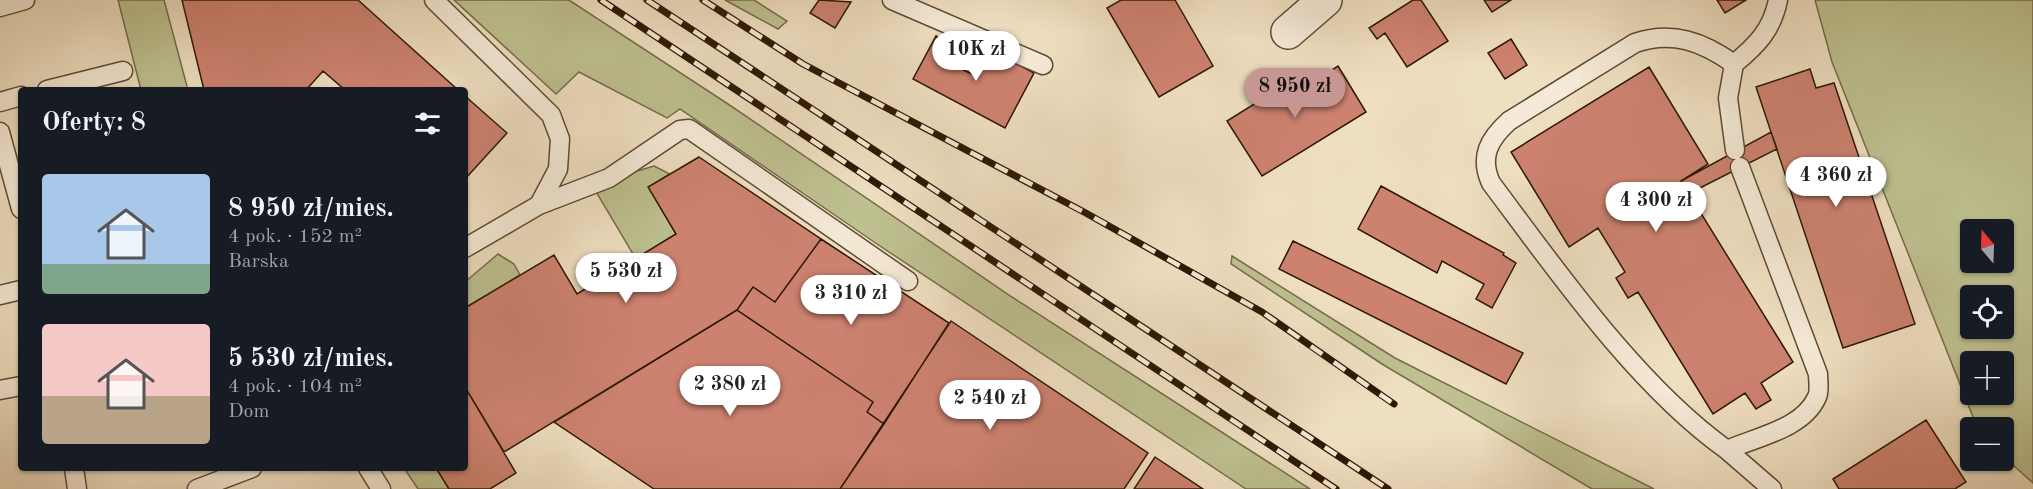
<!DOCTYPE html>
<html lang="pl">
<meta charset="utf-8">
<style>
body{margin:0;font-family:"Old Standard TT",serif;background:#242831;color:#f1f3f6;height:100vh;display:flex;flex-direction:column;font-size:22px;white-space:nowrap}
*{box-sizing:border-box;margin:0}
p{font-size:20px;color:#9ea1a6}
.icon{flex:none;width:33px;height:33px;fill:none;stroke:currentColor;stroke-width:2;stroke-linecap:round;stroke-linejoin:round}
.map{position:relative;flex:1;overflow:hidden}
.details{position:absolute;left:18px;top:87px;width:450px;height:384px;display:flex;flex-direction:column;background:#171b24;border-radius:6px;box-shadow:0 2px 4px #0004}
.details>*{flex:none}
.needle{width:39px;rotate:341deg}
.buttons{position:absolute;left:1960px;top:219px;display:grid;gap:12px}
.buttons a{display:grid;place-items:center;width:54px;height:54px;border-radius:6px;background:#171b24;box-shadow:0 2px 4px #0004;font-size:30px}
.price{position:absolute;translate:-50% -51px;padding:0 14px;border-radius:21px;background:#fff;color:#222;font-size:20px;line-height:39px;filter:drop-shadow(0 2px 3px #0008)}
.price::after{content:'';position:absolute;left:50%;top:36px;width:18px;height:14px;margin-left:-9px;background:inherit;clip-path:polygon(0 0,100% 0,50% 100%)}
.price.selected{background:#c59692;color:#111}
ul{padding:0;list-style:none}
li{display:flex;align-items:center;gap:18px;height:150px;padding:0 24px}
li span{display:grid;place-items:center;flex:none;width:168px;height:120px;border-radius:6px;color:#555}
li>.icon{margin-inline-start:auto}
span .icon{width:72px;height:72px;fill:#fffc;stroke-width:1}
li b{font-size:26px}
h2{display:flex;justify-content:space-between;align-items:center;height:72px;padding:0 24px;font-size:26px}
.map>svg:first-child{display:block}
.green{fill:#bec090;stroke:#766c4a;stroke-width:1.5;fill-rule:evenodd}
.building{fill:#cd8270;stroke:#2d1804;stroke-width:1.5}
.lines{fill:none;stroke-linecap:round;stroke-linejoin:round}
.service-casing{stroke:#5e4a33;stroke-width:21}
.minor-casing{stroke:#5e4a33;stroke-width:36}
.service{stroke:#f5ead7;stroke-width:18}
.minor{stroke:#f5ead7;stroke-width:33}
.rail-casing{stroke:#2d1804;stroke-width:7}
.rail{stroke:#f5ead7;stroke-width:4.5;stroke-dasharray:14;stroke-linecap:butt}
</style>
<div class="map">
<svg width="2033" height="489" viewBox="0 0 2033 489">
<rect width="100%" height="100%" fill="#efdfc1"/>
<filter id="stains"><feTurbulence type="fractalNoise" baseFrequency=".00333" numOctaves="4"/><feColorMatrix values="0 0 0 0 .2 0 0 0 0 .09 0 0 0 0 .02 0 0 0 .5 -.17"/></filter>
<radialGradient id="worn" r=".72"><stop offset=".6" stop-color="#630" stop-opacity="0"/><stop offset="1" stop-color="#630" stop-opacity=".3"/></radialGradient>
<path class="green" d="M118,0H164L188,90H141Z
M454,0H569L728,104L1012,297L1310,489H1246L877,244L680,109L667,118L579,72L556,94Z
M725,0H754L787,21L778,29Z
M1815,0H2033V483L2004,457V428L1977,427L1832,62ZM1971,230H2004V262H1971ZM1971,296H2004V328H1971ZM1971,362H2004V394H1971Z
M654,166L670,174L649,187L676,234L636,259L595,190L617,177Z
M498,254L514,264L520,275L465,308V282Z
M1232,256L1395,358L1654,489H1592L1382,364L1231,264Z
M404,468H436L449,489H418Z"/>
<path class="building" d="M182,0H358L458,90H345L323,71L306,90H204Z
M819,0L851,2L835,28L810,13Z
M1121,0H1175L1213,66L1159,97L1107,8Z
M1413,0H1421L1448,41L1407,67L1385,33L1377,39L1369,28Z
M1484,0H1511L1492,12Z
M1717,0H1746L1725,13Z
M936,36L959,48L951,64L974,75L989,49L1034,73L1005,128L913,79Z
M1511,39L1527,65L1505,79L1488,53Z
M1338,66L1366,112L1262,176L1227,121L1291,81L1297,92Z
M1649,67L1708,164L1681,181L1793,362L1761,383L1771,400L1756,409L1745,393L1713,414L1638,292L1628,298L1616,278L1625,272L1598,228L1569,247L1511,152Z
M1810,69L1816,88L1834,83L1915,324L1843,348L1756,87Z
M465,96L507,133L465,179Z
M1771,132L1777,149L1690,193L1681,181Z
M699,157L821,239L775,302L753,287L737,310L504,452L465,387V308L554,255L577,294L676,234L648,187Z
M1381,186L1504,253L1503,255L1516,263L1492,308L1476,299L1484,284L1442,261L1437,273L1358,229Z
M821,239L949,323L884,424L867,412L873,402L737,310L753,287L775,302Z
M1293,241L1523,353L1506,384L1279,269Z
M737,310L873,402L867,412L884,424L840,489H654L554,422Z
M951,321L1148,453L1124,489H840Z
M465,387L516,473L490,489H449L436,468H465Z
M1926,420L1966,482L1955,489H1839L1833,479Z
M1155,457L1203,489H1134Z"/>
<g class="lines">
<g class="service-casing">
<path id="service" d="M434,0L551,115L560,139L558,169L539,205L465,248
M892,0L1043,65
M0,7L25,0
M47,90L123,71
M0,102L21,96
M0,132L21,209
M1735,150L1728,98L1734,64C1757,45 1772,30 1778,0
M1740,167L1818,374C1818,380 1820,391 1817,397C1803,429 1756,437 1727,450L1772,489
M539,205L609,178L680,130L689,129L908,281
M0,295L21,290
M0,390L21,386
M1727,450C1637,386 1557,271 1491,183C1479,157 1489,139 1509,121L1635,43C1672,30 1703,42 1734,64
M74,468L77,489
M368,468L381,489
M197,489L252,468"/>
</g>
<g class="minor-casing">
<path id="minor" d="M1288,32L1325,0"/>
</g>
<use href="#service" class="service"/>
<use href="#minor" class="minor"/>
<g class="rail-casing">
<path id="rail" d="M601,0L1336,489
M647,0L1388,489
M703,0L803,64L1084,212L1262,312L1394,404"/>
</g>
<use href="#rail" class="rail"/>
</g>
<rect width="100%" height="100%" filter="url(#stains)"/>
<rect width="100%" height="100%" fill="url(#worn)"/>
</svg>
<div class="buttons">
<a><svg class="needle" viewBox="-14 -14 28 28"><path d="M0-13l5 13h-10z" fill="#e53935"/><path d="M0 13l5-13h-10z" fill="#9ea1a6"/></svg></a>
<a><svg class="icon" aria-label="locate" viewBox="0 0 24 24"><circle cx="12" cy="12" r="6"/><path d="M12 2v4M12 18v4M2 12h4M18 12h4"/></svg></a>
<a>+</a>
<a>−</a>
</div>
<b class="price" style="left:976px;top:82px">10K zł</b>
<b class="price selected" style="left:1295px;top:119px">8 950 zł</b>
<b class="price" style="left:1836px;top:208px">4 360 zł</b>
<b class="price" style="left:1656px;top:233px">4 300 zł</b>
<b class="price" style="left:626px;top:304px">5 530 zł</b>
<b class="price" style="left:851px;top:326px">3 310 zł</b>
<b class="price" style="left:730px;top:417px">2 380 zł</b>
<b class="price" style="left:990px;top:431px">2 540 zł</b>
<section class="details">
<h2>Oferty: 8<svg class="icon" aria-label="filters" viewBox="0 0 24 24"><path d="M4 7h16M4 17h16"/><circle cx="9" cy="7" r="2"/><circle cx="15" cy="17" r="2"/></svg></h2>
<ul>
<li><span style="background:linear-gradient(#a9c7e8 75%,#7fa58c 0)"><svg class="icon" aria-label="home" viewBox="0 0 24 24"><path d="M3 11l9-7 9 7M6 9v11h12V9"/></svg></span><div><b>8 950 zł/mies.</b><p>4 pok. · 152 m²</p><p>Barska</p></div></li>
<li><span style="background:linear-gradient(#f6c9c9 60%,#b9a48a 0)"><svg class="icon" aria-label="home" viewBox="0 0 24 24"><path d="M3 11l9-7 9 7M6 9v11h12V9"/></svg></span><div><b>5 530 zł/mies.</b><p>4 pok. · 104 m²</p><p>Dom</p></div></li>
</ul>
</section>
</div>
